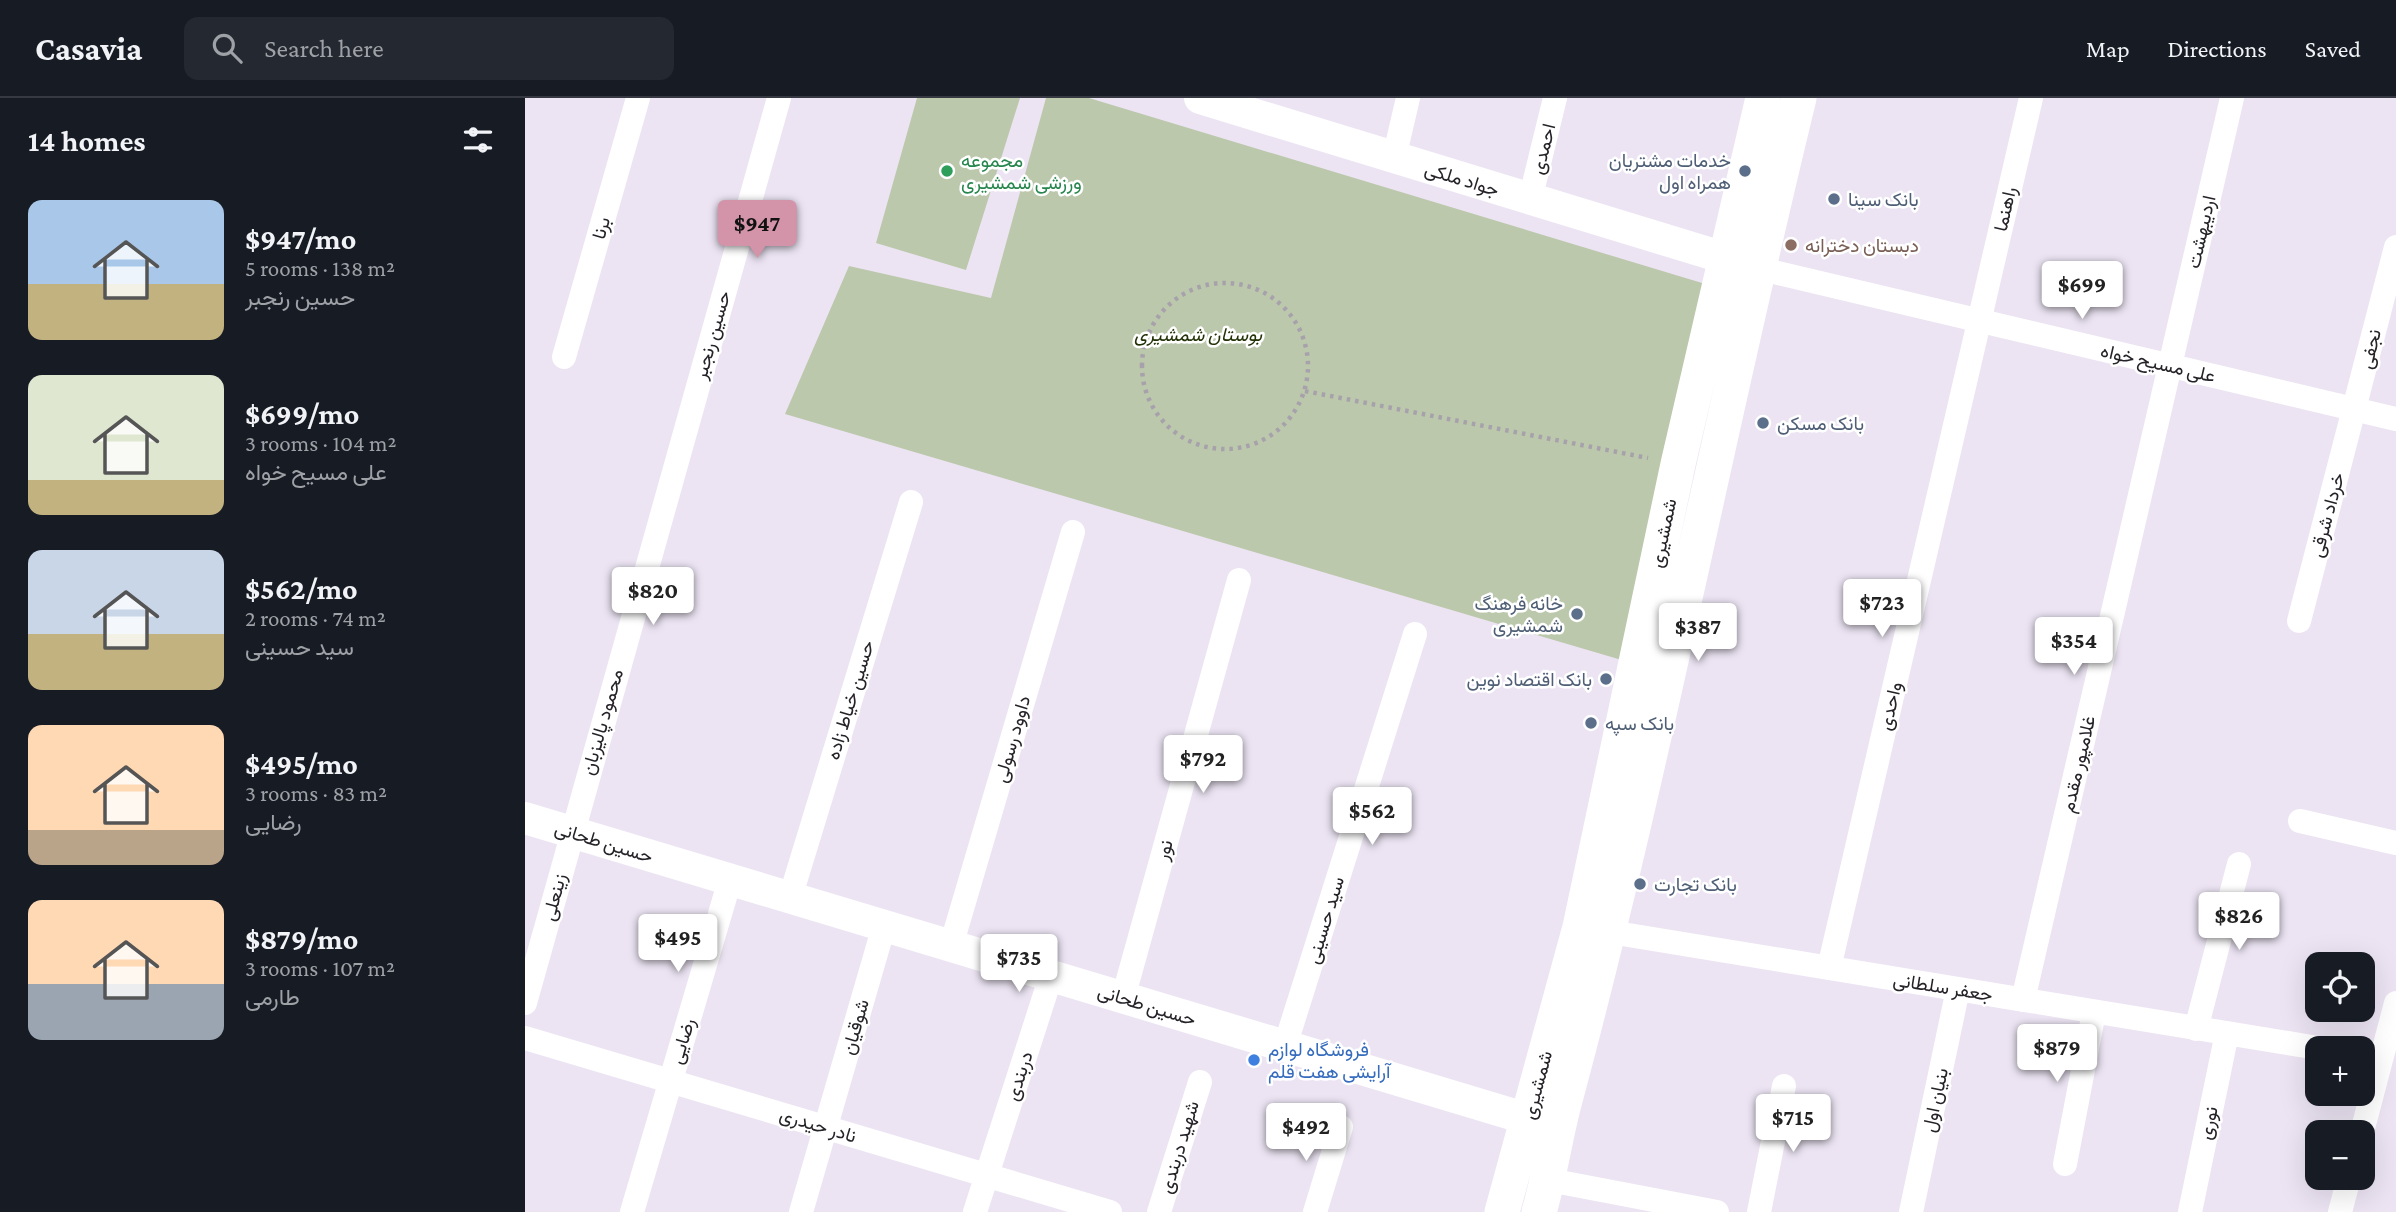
<!DOCTYPE html>
<meta charset="utf-8">
<style>
body{margin:0;font-family:"Crimson Pro",Vazirmatn,serif;background:#242831;color:#f1f3f6;height:100vh;display:flex;flex-direction:column;font-size:26px;white-space:nowrap}
*{box-sizing:border-box;margin:0}
p{font-size:23px;color:#9ea1a6}
.icon{flex:none;width:38px;height:38px;fill:none;stroke:currentColor;stroke-width:2;stroke-linecap:round;stroke-linejoin:round}
.map{position:relative;flex:1;overflow:hidden}
.sheet{display:flex;flex-direction:column;background:#171b24;width:525px}
.sheet>*{flex:none}
.fabs{position:absolute;left:1780px;top:854px;display:grid;gap:14px}
.fabs a{display:grid;place-items:center;width:70px;height:70px;border-radius:14px;background:#171b24;box-shadow:0 7px 28px #0002;font-size:35px}
.price{position:absolute;translate:-50% -60px;padding:0 16px;border-radius:7px;background:#fff;color:#222;font-size:23px;line-height:46px;filter:drop-shadow(0 2px 4px #0008)}
.price::after{content:'';position:absolute;left:50%;top:42px;width:21px;height:16px;margin-left:-10px;background:inherit;clip-path:polygon(0 0,100% 0,50% 100%)}
.price.active{background:#d393a8;color:#111}
ul{padding:0;list-style:none}
li{display:flex;align-items:center;gap:21px;height:175px;padding:0 28px}
li span{display:grid;place-items:center;flex:none;width:196px;height:140px;border-radius:14px;color:#555}
li>.icon{margin-inline-start:auto}
span .icon{width:84px;height:84px;fill:#fffc;stroke-width:1}
li b{font-size:30px}
h2{display:flex;justify-content:space-between;align-items:center;height:84px;padding:0 28px;font-size:30px}
header{display:flex;align-items:center;gap:42px;box-sizing:border-box;height:98px;padding:0 35px;background:#171b24;border-bottom:2px solid #363941}
header strong{font-size:33px}
nav{display:flex;gap:38px;margin-inline-start:auto;font-size:24px}
.search{width:490px;height:63px;background:#242831;display:flex;align-items:center;gap:18px;box-sizing:border-box;padding:0 24px;border-radius:14px;color:#9ea1a6;font-size:26px}
main{display:flex;flex:1;min-height:0}
.map>svg:first-child{display:block}
.green{fill:#bbc8ab}
.lines{fill:none;stroke-linecap:round;stroke-linejoin:round}
.path{stroke:#a7a1ac;stroke-width:4.5;stroke-dasharray:3.5 5;stroke-linecap:butt}
.minor{stroke:#fff;stroke-width:24}
.tertiary{stroke:#fff;stroke-width:32}
.secondary{stroke:#fff;stroke-width:35}
.leisure-dot{fill:#2e9e5b;stroke:#fff;stroke-width:2.5}
.service-dot{fill:#5c6f8a;stroke:#fff;stroke-width:2.5}
.education-dot{fill:#8d6e63;stroke:#fff;stroke-width:2.5}
.shop-dot{fill:#3f7fe0;stroke:#fff;stroke-width:2.5}
.labels{text-anchor:middle;dominant-baseline:central;stroke-width:5;stroke-linejoin:round;paint-order:stroke}
.street-label{font-size:19px;fill:#252228;stroke:#fff}
.leisure-label{font-size:19px;fill:#27864d;stroke:#fff;text-anchor:start}
.service-label{font-size:19px;fill:#4e5e75;stroke:#fff;text-anchor:start}
.education-label{font-size:19px;fill:#785e54;stroke:#fff;text-anchor:start}
.park-label{font-size:19px;font-style:italic;fill:#233206;stroke:#fff}
.shop-label{font-size:19px;fill:#366cbe;stroke:#fff;text-anchor:start}
</style>
<header>
<strong>Casavia</strong>
<div class="search"><svg class="icon" aria-label="search" viewBox="0 0 24 24"><circle cx="10" cy="10" r="6"/><path d="M15 15l6 6"/></svg>Search here</div>
<nav><a>Map</a><a>Directions</a><a>Saved</a></nav>
</header>
<main>
<section class="sheet">
<h2>14 homes<svg class="icon" aria-label="filters" viewBox="0 0 24 24"><path d="M4 7h16M4 17h16"/><circle cx="9" cy="7" r="2"/><circle cx="15" cy="17" r="2"/></svg></h2>
<ul>
<li><span style="background:linear-gradient(#a9c7e8 60%,#c2b280 0)"><svg class="icon" aria-label="home" viewBox="0 0 24 24"><path d="M3 11l9-7 9 7M6 9v11h12V9"/></svg></span><div><b>$947/mo</b><p>5 rooms · 138 m²</p><p>حسین رنجبر</p></div></li>
<li><span style="background:linear-gradient(#dfe7d0 75%,#c2b280 0)"><svg class="icon" aria-label="home" viewBox="0 0 24 24"><path d="M3 11l9-7 9 7M6 9v11h12V9"/></svg></span><div><b>$699/mo</b><p>3 rooms · 104 m²</p><p>علی مسیح خواه</p></div></li>
<li><span style="background:linear-gradient(#c9d6e8 60%,#c2b280 0)"><svg class="icon" aria-label="home" viewBox="0 0 24 24"><path d="M3 11l9-7 9 7M6 9v11h12V9"/></svg></span><div><b>$562/mo</b><p>2 rooms · 74 m²</p><p>سید حسینی</p></div></li>
<li><span style="background:linear-gradient(#ffd9b3 75%,#b9a48a 0)"><svg class="icon" aria-label="home" viewBox="0 0 24 24"><path d="M3 11l9-7 9 7M6 9v11h12V9"/></svg></span><div><b>$495/mo</b><p>3 rooms · 83 m²</p><p>رضایی</p></div></li>
<li><span style="background:linear-gradient(#ffd9b3 60%,#9aa5b1 0)"><svg class="icon" aria-label="home" viewBox="0 0 24 24"><path d="M3 11l9-7 9 7M6 9v11h12V9"/></svg></span><div><b>$879/mo</b><p>3 rooms · 107 m²</p><p>طارمی</p></div></li>
</ul>
</section>
<div class="map">
<svg width="1871" height="1114" viewBox="0 0 1871 1114">
<rect width="100%" height="100%" fill="#ece4f3"/>
<path class="green" d="M392,0H495L441,172L351,145Z
M521,0H564L1187,188L1100,563L260,316L324,168L466,200Z"/>
<g class="lines">
<path class="path" d="M617 268a83 83 0 1 1 166 0a83 83 0 1 1-166 0Z
M780,293L1123,360"/>
<path class="minor" d="M869,60L883,0
M1005,102L1030,0
M1232,170L1871,321
M39,259L113,0
M1774,523L1871,149
M1775,723L1871,745
M265,800L386,404
M1085,834L1793,950
M426,848L548,434
M1304,870L1506,0
M598,900L714,482
M1498,902L1707,0
M0,905L254,0
M1671,931L1714,766
M0,940L585,1114
M760,948L890,536
M1837,1034L1871,905
M1540,1066L1569,914
M1024,1082L1192,1114
M107,1114L205,782
M276,1114L359,828
M450,1114L526,878
M634,1114L675,984
M790,1114L816,1029
M1234,1114L1259,988
M1386,1114L1433,891
M1665,1114L1702,935
M1815,1114L1824,1080"/>
<path class="tertiary" d="M675,0L1200,160
M0,720L1003,1021"/>
<path class="secondary" d="M977,1114L1055,829L1153,366L1238,0
M1014,1114C1025,1077 1030,1039 1040,1002C1129,671 1192,333 1274,0"/>
</g>
<circle class="leisure-dot" cx="422" cy="73" r="7"/>
<g class="service-dot">
<circle cx="1220" cy="73" r="7"/>
<circle cx="1309" cy="101" r="7"/>
<circle cx="1238" cy="325" r="7"/>
<circle cx="1052" cy="516" r="7"/>
<circle cx="1081" cy="581" r="7"/>
<circle cx="1066" cy="625" r="7"/>
<circle cx="1115" cy="786" r="7"/>
</g>
<circle class="education-dot" cx="1266" cy="147" r="7"/>
<circle class="shop-dot" cx="729" cy="962" r="7"/>
<g class="labels">
<g class="street-label">
<text transform="translate(1018 51) rotate(-76)">احمدی</text>
<text transform="translate(937 81) rotate(17)">جواد ملکی</text>
<text transform="translate(1480 111) rotate(-77)">راهنما</text>
<text transform="translate(76 130) rotate(-74)">برنا</text>
<text transform="translate(1676 134) rotate(-77)">اردیبهشت</text>
<text transform="translate(187 237) rotate(-74)">حسین رنجبر</text>
<text transform="translate(1845 251) rotate(-76)">نجفی</text>
<text transform="translate(1633 265) rotate(13)">علی مسیح خواه</text>
<text transform="translate(1802 417) rotate(-75)">خرداد شرقی</text>
<text transform="translate(1138 435) rotate(-78)">شمشیری</text>
<text transform="translate(325 602) rotate(-73)">حسین خیاط زاده</text>
<text transform="translate(1365 608) rotate(-77)">واحدی</text>
<text transform="translate(77 624) rotate(-74)">محمود پالیزبان</text>
<text transform="translate(487 641) rotate(-74)">داوود رسولی</text>
<text transform="translate(1553 666) rotate(-77)">غلامپور مقدم</text>
<text transform="translate(79 744) rotate(17)">حسین طحانی</text>
<text transform="translate(639 752) rotate(-74)">نور</text>
<text transform="translate(29 799) rotate(-75)">زینعلی</text>
<text transform="translate(800 822) rotate(-73)">سید حسینی</text>
<text transform="translate(1418 889) rotate(9)">جعفر سلطانی</text>
<text transform="translate(622 907) rotate(17)">حسین طحانی</text>
<text transform="translate(330 929) rotate(-74)">شوقیان</text>
<text transform="translate(157 943) rotate(-73)">رضایی</text>
<text transform="translate(494 978) rotate(-72)">دربندی</text>
<text transform="translate(1012 987) rotate(-75)">شمشیری</text>
<text transform="translate(1410 1002) rotate(-78)">بنیان اول</text>
<text transform="translate(1683 1025) rotate(-78)">نوری</text>
<text transform="translate(293 1027) rotate(17)">نادر حیدری</text>
<text transform="translate(654 1049) rotate(-73)">شهید دربندی</text>
</g>
<g class="leisure-label">
<text x="436" y="62">مجموعه<tspan x="436" dy="22">ورزشی شمشیری</tspan></text>
</g>
<g class="service-label">
<text x="1206" y="62" text-anchor="end">خدمات مشتریان<tspan x="1206" dy="22">همراه اول</tspan></text>
<text x="1323" y="101">بانک سینا</text>
<text x="1252" y="325">بانک مسکن</text>
<text x="1038" y="505" text-anchor="end">خانه فرهنگ<tspan x="1038" dy="22">شمشیری</tspan></text>
<text x="1067" y="581" text-anchor="end">بانک اقتصاد نوین</text>
<text x="1080" y="625">بانک سپه</text>
<text x="1129" y="786">بانک تجارت</text>
</g>
<g class="education-label">
<text x="1280" y="147">دبستان دخترانه</text>
</g>
<g class="park-label">
<text x="673" y="236">بوستان شمشیری</text>
</g>
<g class="shop-label">
<text x="743" y="951">فروشگاه لوازم<tspan x="743" dy="22">آرایشی هفت قلم</tspan></text>
</g>
</g>
</svg>
<div class="fabs">
<a><svg class="icon" aria-label="locate" viewBox="0 0 24 24"><circle cx="12" cy="12" r="6"/><path d="M12 2v4M12 18v4M2 12h4M18 12h4"/></svg></a>
<a>+</a>
<a>−</a>
</div>
<b class="price active" style="left:232px;top:162px">$947</b>
<b class="price" style="left:1557px;top:223px">$699</b>
<b class="price" style="left:128px;top:529px">$820</b>
<b class="price" style="left:1357px;top:541px">$723</b>
<b class="price" style="left:1173px;top:565px">$387</b>
<b class="price" style="left:1549px;top:579px">$354</b>
<b class="price" style="left:678px;top:697px">$792</b>
<b class="price" style="left:847px;top:749px">$562</b>
<b class="price" style="left:1714px;top:854px">$826</b>
<b class="price" style="left:153px;top:876px">$495</b>
<b class="price" style="left:494px;top:896px">$735</b>
<b class="price" style="left:1532px;top:986px">$879</b>
<b class="price" style="left:1268px;top:1056px">$715</b>
<b class="price" style="left:781px;top:1065px">$492</b>
</div>
</main>
